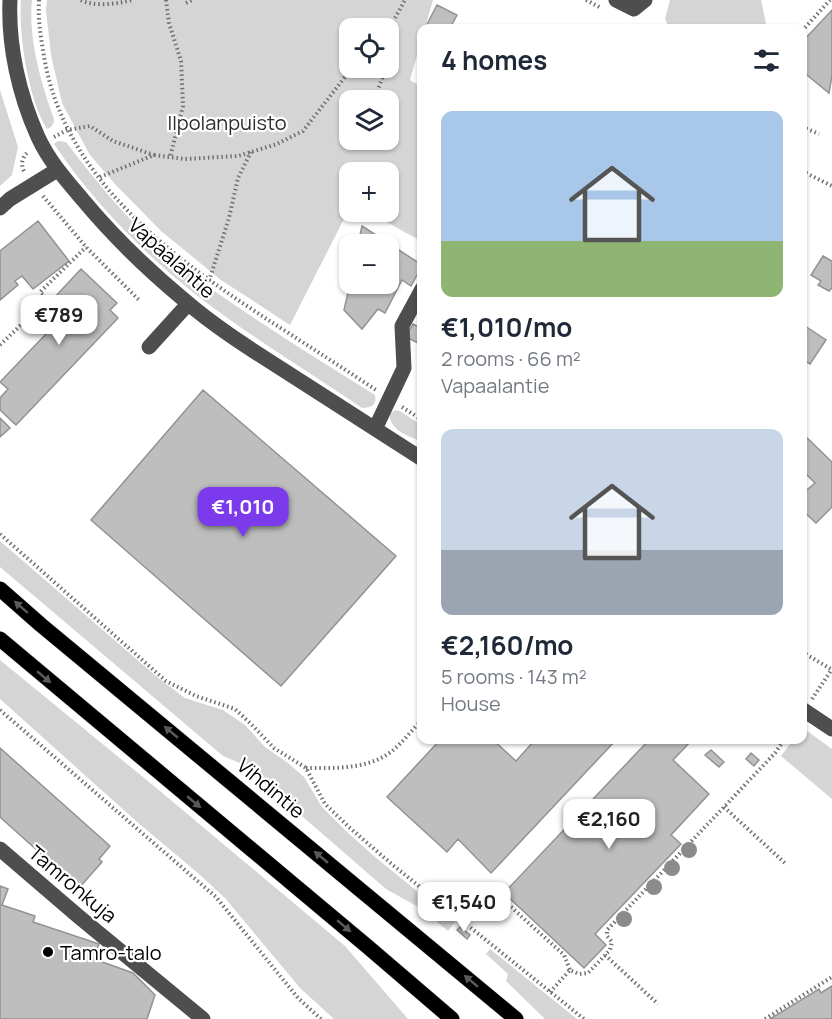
<!DOCTYPE html>
<meta charset="utf-8">
<style>
body{margin:0;font-family:Manrope,sans-serif;background:#f2f2f3;color:#1f2937;height:100vh;display:flex;flex-direction:column;font-size:22px;white-space:nowrap}
*{box-sizing:border-box;margin:0}
p{font-size:20px;color:#747a83}
.icon{flex:none;width:33px;height:33px;fill:none;stroke:currentColor;stroke-width:2;stroke-linecap:round;stroke-linejoin:round}
.map{position:relative;flex:1;overflow:hidden}
.details{position:absolute;left:417px;top:24px;width:390px;height:720px;display:flex;flex-direction:column;background:#fff;border-radius:12px;box-shadow:0 2px 4px #0004}
.details>*{flex:none}
.controls{position:absolute;left:339px;top:18px;display:grid;gap:12px}
.controls a{display:grid;place-items:center;width:60px;height:60px;border-radius:12px;background:#fff;box-shadow:0 2px 4px #0004;font-size:30px}
.price{position:absolute;translate:-50% -51px;padding:0 14px;border-radius:12px;background:#fff;color:#222;font-size:20px;line-height:39px;filter:drop-shadow(0 2px 3px #0008)}
.price::after{content:'';position:absolute;left:50%;top:36px;width:18px;height:14px;margin-left:-9px;background:inherit;clip-path:polygon(0 0,100% 0,50% 100%)}
.price.current{background:#7c3aed;color:#fff}
ul{padding:0;list-style:none}
li{display:grid;align-content:center;gap:12px;height:318px;padding:0 24px}
li span{display:grid;place-items:center;height:186px;border-radius:12px;color:#555}
li>.icon{margin-inline-start:auto}
span .icon{width:108px;height:108px;fill:#fffc;stroke-width:1}
li b{font-size:26px}
h2{display:flex;justify-content:space-between;align-items:center;height:72px;padding:0 24px;font-size:26px}
.map>svg:first-child{display:block}
.green{fill:#d5d5d5;fill-rule:evenodd}
.building{fill:#bebebe;stroke:#929292;stroke-width:1.5}
.lines{fill:none;stroke-linecap:round;stroke-linejoin:round}
.major-casing{stroke:#dbdbdb;stroke-width:16}
.path{stroke:#707070;stroke-width:4;stroke-dasharray:1.5 3;stroke-linecap:butt}
.minor{stroke:#4e4e4e;stroke-width:15}
.major{stroke:#000;stroke-width:15}
.tree{fill:#8b8b8b}
.oneway{fill:#595959}
.poi-dot{fill:#000;stroke:#fff;stroke-width:2}
.labels{text-anchor:middle;dominant-baseline:central;stroke-width:4.5;stroke-linejoin:round;paint-order:stroke}
.park-label{font-size:20px;fill:#2c2c2c;stroke:#fff}
.street-label{font-size:20px;fill:#000;stroke:#fff}
.poi-label{font-size:20px;fill:#000;stroke:#fff;text-anchor:start}
</style>
<div class="map">
<svg width="832" height="1019" viewBox="0 0 832 1019">
<rect width="100%" height="100%" fill="#fff"/>
<path class="green" d="M21,0H32C28,38 41,83 54,119C54,125 52,127 47,129C29,102 18,33 21,0Z
M47,0H433L425,28H422L421,41L410,80L421,87V241L368,212H388V172H350L349,209L290,325L221,280L161,231L115,184L90,155L62,103L51,55L46,10ZM350,28H388V68H350ZM350,100H388V140H350Z
M670,0H761L767,28H669L665,19Z
M0,90L18,147L12,175L0,186Z
M58,141L66,142C95,180 125,217 160,249C181,268 205,285 229,301C277,334 326,364 375,395C377,405 371,408 362,408C308,371 251,337 199,297C144,254 93,202 54,144Z
M395,410L400,411L421,425V441C408,436 389,430 390,414Z
M0,541L157,677L185,698L223,710L245,725L265,747L288,763L304,777L322,807L347,832L375,857L455,922L448,931L420,908L386,889L242,764L223,756L0,567Z
M0,660L160,791L345,946L408,1019H334L300,988L225,898L199,874L136,821L0,699Z
M803,728L832,749V799L781,756L793,740H802Z
M490,949L577,1019H545L506,981L508,974L486,954Z"/>
<path class="building" d="M437,5L457,15L450,28H425Z
M832,10V76L829,93L802,71V42Z
M38,221L69,261L33,289L22,276L15,281L18,285L0,300V251Z
M362,226L422,265V266L411,286L402,280L385,313L378,309L362,329L344,310L350,284H388V244H358Z
M823,256L832,261V288L829,291L818,285L821,281L811,275Z
M81,269L117,303L110,310L118,318L16,425L0,410V398L8,389L0,382L68,311L54,298Z
M413,324L422,329V345L406,337Z
M802,324L826,340L810,364L802,359Z
M203,390L396,556L281,686L91,520Z
M0,418L10,428L0,437Z
M802,433L832,462V507L816,523L802,510V494L815,483L802,470Z
M440,740H493L516,761L535,740H616L491,873L458,839L447,852L387,797Z
M649,740H692L673,760L709,794L671,835L681,844L595,934L606,945L584,968L504,893Z
M0,748L110,846L99,859L102,862L79,888L0,817Z
M711,750L724,762L719,767L705,755Z
M751,753L759,760L754,766L746,759Z
M0,886L8,889L2,905L35,916L33,922L99,944L94,959L133,973L155,995L147,1019H0Z
M460,927L470,935L467,939L457,930Z
M832,986V1019H770L819,989L821,993Z"/>
<g class="lines">
<g class="major-casing">
<path id="major" d="M0,589L41,625L516,1019
M0,639L368,947L452,1019"/>
</g>
<path class="path" d="M39,0C38,17 40,33 43,50C61,179 175,260 276,325C310,347 343,368 376,390
M81,0C93,7 118,4 132,0
M166,0L169,23L181,61L183,106L170,157
M586,0L601,8
M186,3L192,0
M387,28L394,21
M802,31L830,0
M388,62L392,51L394,20L405,0
M374,100L386,68
M802,127L819,134
M54,137L67,130L90,126L113,141L154,155
M361,141V140
M24,171C20,163 23,156 29,151
M802,171L832,186
M100,177L154,155L185,159L238,156L277,144L303,131L352,68
M43,196L86,247L140,301
M209,281L229,218L238,178L251,152
M0,345L47,300L40,292L86,247
M402,407L422,420
M0,534L166,681L196,696L235,709L251,724L274,748L306,768L325,804L350,828L394,866L584,1019
M802,652L831,669
M812,699L832,669
M0,710L216,897L298,998L321,1019
M306,768C334,768 368,770 392,751C403,742 412,730 422,720
M724,807L787,865
M501,898L564,955L570,970
M605,955L658,1004
M550,992L570,970L579,974L588,973L610,950L612,942L607,936V930L724,807L775,753L784,740
M765,1019L832,977"/>
<path class="minor" d="M10,0C8,46 19,95 38,137C49,161 66,180 83,200C113,236 147,269 183,299C215,327 252,350 288,373C332,401 377,430 422,459
M616,0L634,9L645,0
M0,208L10,199L57,170
M149,347L188,304
M375,429L404,368L402,326L422,289
M802,709L832,729
M0,849L78,916L203,1019"/>
<use href="#major" class="major"/>
</g>
<g class="tree">
<circle cx="689" cy="850" r="8"/>
<circle cx="672" cy="868" r="8"/>
<circle cx="654" cy="887" r="8"/>
<circle cx="624" cy="919" r="8"/>
</g>
<defs><path id="oneway-solid" d="M-6-.8H1V-3.2L6.5 0L1 3.2V.8H-6Z" transform="scale(1.5)"/></defs>
<g class="oneway">
<use href="#oneway-solid" transform="translate(21 607) rotate(-139)"/>
<use href="#oneway-solid" transform="translate(44 677) rotate(40)"/>
<use href="#oneway-solid" transform="translate(171 732) rotate(-140)"/>
<use href="#oneway-solid" transform="translate(194 802) rotate(40)"/>
<use href="#oneway-solid" transform="translate(321 857) rotate(-140)"/>
<use href="#oneway-solid" transform="translate(344 926) rotate(40)"/>
<use href="#oneway-solid" transform="translate(471 981) rotate(-140)"/>
</g>
<circle class="poi-dot" cx="48" cy="952" r="6"/>
<g class="labels">
<g class="park-label">
<text x="227" y="122">Ilpolanpuisto</text>
</g>
<g class="street-label">
<text transform="translate(172 258) rotate(42)">Vapaalantie</text>
<text transform="translate(271 788) rotate(40)">Vihdintie</text>
<text transform="translate(73 884) rotate(40)">Tamronkuja</text>
</g>
<g class="poi-label">
<text x="60" y="952">Tamro-talo</text>
</g>
</g>
</svg>
<div class="controls">
<a><svg class="icon" aria-label="locate" viewBox="0 0 24 24"><circle cx="12" cy="12" r="6"/><path d="M12 2v4M12 18v4M2 12h4M18 12h4"/></svg></a>
<a><svg class="icon" aria-label="layers" viewBox="0 0 24 24"><path d="M12 4l9 5-9 5-9-5zM3 14l9 5 9-5"/></svg></a>
<a>+</a>
<a>−</a>
</div>
<b class="price" style="left:59px;top:346px">€789</b>
<b class="price current" style="left:243px;top:538px">€1,010</b>
<b class="price" style="left:609px;top:850px">€2,160</b>
<b class="price" style="left:464px;top:933px">€1,540</b>
<section class="details">
<h2>4 homes<svg class="icon" aria-label="filters" viewBox="0 0 24 24"><path d="M4 7h16M4 17h16"/><circle cx="9" cy="7" r="2"/><circle cx="15" cy="17" r="2"/></svg></h2>
<ul>
<li><span style="background:linear-gradient(#a9c7e8 70%,#8fb573 0)"><svg class="icon" aria-label="home" viewBox="0 0 24 24"><path d="M3 11l9-7 9 7M6 9v11h12V9"/></svg></span><div><b>€1,010/mo</b><p>2 rooms · 66 m²</p><p>Vapaalantie</p></div></li>
<li><span style="background:linear-gradient(#c9d6e8 65%,#9aa5b1 0)"><svg class="icon" aria-label="home" viewBox="0 0 24 24"><path d="M3 11l9-7 9 7M6 9v11h12V9"/></svg></span><div><b>€2,160/mo</b><p>5 rooms · 143 m²</p><p>House</p></div></li>
</ul>
</section>
</div>
